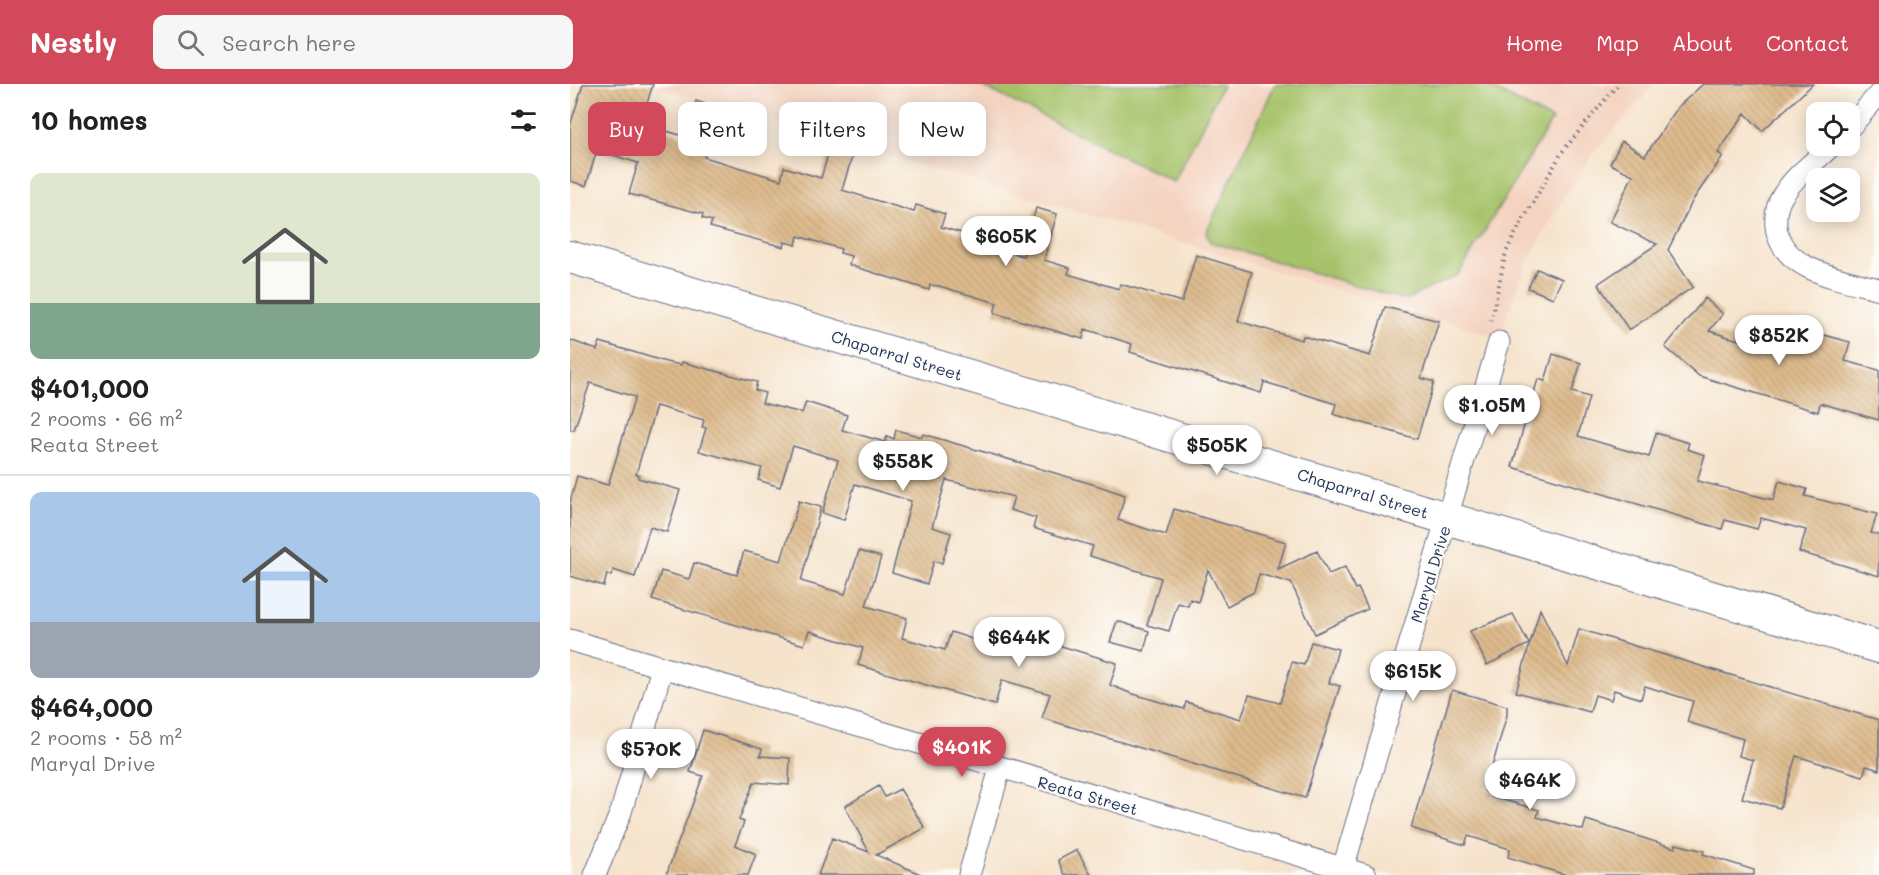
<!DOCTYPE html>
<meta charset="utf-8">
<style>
body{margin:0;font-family:Mali,sans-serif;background:#f6f6f6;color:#222;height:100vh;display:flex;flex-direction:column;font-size:22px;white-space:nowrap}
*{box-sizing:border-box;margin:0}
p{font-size:20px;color:#767676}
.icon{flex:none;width:33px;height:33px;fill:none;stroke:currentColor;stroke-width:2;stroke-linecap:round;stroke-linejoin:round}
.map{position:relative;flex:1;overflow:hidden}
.drawer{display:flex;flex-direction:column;background:#fff;width:570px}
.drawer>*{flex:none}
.hud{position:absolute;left:18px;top:18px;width:570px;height:54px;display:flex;gap:12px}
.fabs{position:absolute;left:1236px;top:18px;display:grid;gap:12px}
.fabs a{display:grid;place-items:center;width:54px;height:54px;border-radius:12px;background:#fff;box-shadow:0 3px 15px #0003;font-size:30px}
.price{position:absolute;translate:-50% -51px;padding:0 14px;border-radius:21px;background:#fff;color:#222;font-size:20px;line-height:39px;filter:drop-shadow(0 2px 3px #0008)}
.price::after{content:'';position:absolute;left:50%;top:36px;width:18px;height:14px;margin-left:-9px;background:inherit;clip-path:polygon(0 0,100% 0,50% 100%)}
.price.selected{background:#d1495b;color:#fff}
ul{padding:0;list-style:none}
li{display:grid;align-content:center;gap:12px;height:318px;padding:0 30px}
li+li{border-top:2px solid #e0e0e0}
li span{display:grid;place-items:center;height:186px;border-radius:12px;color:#555}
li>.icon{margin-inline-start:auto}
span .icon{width:108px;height:108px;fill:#fffc;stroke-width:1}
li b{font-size:26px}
h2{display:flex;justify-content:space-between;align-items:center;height:72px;padding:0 30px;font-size:26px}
.pill{padding:0 21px;border-radius:12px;background:#fff;box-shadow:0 3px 15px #0003;font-size:21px;line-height:54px}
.pill.selected{background:#d1495b;color:#fff}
header{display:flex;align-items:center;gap:36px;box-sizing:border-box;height:84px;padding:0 30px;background:#d1495b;color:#fff}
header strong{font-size:28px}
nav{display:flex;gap:33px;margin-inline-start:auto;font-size:21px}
.search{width:420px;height:54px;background:#f6f6f6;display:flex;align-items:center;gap:15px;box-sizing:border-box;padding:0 21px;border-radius:12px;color:#767676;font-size:22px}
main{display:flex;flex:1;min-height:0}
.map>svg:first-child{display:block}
.built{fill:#f4d3c0}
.pitch{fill:#a6c269;stroke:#607864;stroke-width:1.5}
.building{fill:url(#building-back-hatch)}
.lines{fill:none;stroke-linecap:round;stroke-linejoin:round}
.street-casing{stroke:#686e84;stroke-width:23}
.secondary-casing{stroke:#686e84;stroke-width:34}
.path{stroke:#686e84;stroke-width:4;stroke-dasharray:1.5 4.5;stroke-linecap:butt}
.street{stroke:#fff;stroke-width:21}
.secondary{stroke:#fff;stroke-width:32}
.labels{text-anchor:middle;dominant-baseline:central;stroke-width:4.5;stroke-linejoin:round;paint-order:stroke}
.street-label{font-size:16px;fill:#1b2f5e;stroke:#fdfcf7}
</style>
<header>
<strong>Nestly</strong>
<div class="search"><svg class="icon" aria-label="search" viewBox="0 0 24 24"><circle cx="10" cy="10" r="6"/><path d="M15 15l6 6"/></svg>Search here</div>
<nav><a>Home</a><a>Map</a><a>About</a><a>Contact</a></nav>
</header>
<main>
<section class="drawer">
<h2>10 homes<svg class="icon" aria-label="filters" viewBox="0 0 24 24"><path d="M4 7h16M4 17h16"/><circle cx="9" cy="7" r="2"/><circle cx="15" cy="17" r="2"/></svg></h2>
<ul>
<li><span style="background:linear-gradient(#dfe7d0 70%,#7fa58c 0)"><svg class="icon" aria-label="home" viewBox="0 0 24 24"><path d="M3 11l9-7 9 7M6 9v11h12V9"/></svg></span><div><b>$401,000</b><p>2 rooms · 66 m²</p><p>Reata Street</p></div></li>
<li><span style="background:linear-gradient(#a9c7e8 70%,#9aa5b1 0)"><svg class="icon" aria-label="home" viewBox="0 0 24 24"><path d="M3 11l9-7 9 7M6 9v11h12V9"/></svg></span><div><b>$464,000</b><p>2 rooms · 58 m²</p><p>Maryal Drive</p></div></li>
</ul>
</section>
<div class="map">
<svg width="1309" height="791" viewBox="0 0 1309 791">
<defs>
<pattern id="building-back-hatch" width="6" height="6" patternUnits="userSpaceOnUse" patternTransform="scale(1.5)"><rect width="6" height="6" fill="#debb8d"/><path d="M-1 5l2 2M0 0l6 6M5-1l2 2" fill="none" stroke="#bea17c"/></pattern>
</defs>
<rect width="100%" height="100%" fill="#fdfcf7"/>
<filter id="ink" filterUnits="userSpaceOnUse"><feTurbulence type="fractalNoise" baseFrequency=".0167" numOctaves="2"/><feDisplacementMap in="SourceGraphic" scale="12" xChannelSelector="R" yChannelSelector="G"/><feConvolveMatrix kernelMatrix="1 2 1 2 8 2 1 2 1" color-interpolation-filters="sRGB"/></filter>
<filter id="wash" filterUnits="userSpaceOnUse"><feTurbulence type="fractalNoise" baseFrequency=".008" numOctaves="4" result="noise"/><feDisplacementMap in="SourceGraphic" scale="24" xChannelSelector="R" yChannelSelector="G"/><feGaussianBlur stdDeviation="1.35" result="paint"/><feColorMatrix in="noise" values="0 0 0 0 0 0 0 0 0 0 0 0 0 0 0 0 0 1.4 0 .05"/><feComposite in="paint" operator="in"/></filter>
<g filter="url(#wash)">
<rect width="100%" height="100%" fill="#f6e3cc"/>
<path class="built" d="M80,0H1085L1028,64L995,111L957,178L929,253Z"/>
<path class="pitch" d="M408,0H653L604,98Z
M705,0H914L982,36L888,191L835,216L640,158L636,149Z"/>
<g id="blocks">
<path class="building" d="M13,0H83L71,39L116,53L126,17L148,24L134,73L211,96L214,83L251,94L262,57L285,63L272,106L344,128L346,121L375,130L371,143L402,152L400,157L453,172L466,124L487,130L474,176L500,184L498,190L549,205L550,200L612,218L626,171L682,188L668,237L732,256L733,252L800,272L815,223L869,237L851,294L864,298L847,355L763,330L766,320L718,305L694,298L691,309L560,268L562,260L515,245L513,255L424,229L427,219L369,202L360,201L359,206L279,181L281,172L270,169L271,165L228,152L226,161L215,158L214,163L140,143L142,137L132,134L133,130L59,110L68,79L27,66L16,102L0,97V42Z
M1133,0H1243L1192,47L1175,29L1148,69L1153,72L1123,116L1098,166L1123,203L1059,246L1028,200L1087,160L1040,138L1063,91L1040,80L1052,57L1075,72L1108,23Z
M967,185L992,195L983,214L958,204Z
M1135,214L1153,230L1139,247L1195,264L1201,246L1247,259L1250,250L1280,258L1275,277L1309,286V336L1250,319L1248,328L1129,292L1095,263Z
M0,256L27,266L30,258L96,278L111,281L112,278L187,298L185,306L195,309L192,319L232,329L236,318L277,331L272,346L315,358L317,352L324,355L326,346L352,353L353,350L529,402L555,411L548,436L596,451L604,425L716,458L708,485L747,467L759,490L775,483L785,505L788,504L798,525L745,550L721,499L689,490L684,508L657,522L638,486L628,518L620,515L618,522L608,519L599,547L577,541L591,494L520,472L523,462L463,444L466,434L440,426L444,413L376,396L362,443L381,449L372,479L364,477L357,500L322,489L341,417L285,400L274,436L252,429L268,376L223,362L210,403L188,396L192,384L129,367L136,344L132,343L134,336L86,322L66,390L69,391L68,394L110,406L97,448L80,443L65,493L43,486L41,492L37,490L34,502L0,492V418L7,392L38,401L65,313L20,299L4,346H0Z
M983,270L1011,279L1002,308L1019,313L1008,352L1079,373L1086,349L1119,359L1117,365L1135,371L1127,397L1203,416L1209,397L1237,405L1235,412L1307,430L1301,449L1309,451V492L1229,468L1236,446L1191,434L1187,445L1155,436L1152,445L942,383L968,295L975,297Z
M229,417L251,423L231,497L275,510L289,467L311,473L296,522L337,534L332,554L375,566L381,548L453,572L454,568L461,570L465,554L547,579L540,601L560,609L614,625L616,618L671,635L679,611L710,619L722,578L734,581L741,558L768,565L759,599L770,602L735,714L472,634L480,610L432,596L425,621L288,581L293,564L239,547L234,561L82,516L91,487L119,495L124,479L167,491L174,467L211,477Z
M970,525L998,582L1009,545L1309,636V686L1296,682L1293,692L1226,672L1210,724L1172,714L1183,676L1169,672L1173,655L1117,638L1123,617L1075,602L1071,615L1044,606L1041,616L1025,611L1020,628L946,608Z
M943,530L959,560L917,581L900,547Z
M547,537L579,547L574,567L540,558Z
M882,606L937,622V631L915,707L923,710L922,713L969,726L967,733L1013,746L1016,736L1105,764L1106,760L1134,767L1133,770L1184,786V791H996L938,773L940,765L898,752L895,761L841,744Z
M133,646L192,665L190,672L220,674L219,701L184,698L169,736L174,738L165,761L186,770L178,791H96L133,692L120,688Z
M309,702L315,713L330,705L355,744L306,771L353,791H248L262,754L299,768L275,722Z
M507,766L521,791H495L488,776Z"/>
</g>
</g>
<g filter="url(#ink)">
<use href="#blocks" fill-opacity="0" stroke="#686e84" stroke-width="1.5"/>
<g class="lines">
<g class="street-casing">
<path id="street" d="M1280,43L1309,10
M1261,62C1245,78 1225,91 1213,111C1207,120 1205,131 1206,142C1211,188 1273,195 1309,205
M0,556L796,791
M25,791L51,728L92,584
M399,791L430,685
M771,791L929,258"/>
</g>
<g class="secondary-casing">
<path id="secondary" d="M0,173L1309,563"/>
</g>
<path class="path" d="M921,237L936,168L946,148L992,68L1048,0"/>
<use href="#street" class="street"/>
<use href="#secondary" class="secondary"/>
</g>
</g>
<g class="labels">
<g class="street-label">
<text transform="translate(327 271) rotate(17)">Chaparral Street</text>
<text transform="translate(793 409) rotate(17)">Chaparral Street</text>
<text transform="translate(860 490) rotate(-73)">Maryal Drive</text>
<text transform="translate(518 711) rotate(16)">Reata Street</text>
</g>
</g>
</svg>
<div class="fabs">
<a><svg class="icon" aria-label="locate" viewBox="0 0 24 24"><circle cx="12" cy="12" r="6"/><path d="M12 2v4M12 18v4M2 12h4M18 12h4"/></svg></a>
<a><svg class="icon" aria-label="layers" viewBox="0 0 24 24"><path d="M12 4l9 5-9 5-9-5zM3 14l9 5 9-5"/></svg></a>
</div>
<b class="price" style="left:436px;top:183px">$605K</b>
<b class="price" style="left:1209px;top:282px">$852K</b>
<b class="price" style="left:922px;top:352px">$1.05M</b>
<b class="price" style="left:647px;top:392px">$505K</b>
<b class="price" style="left:333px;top:408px">$558K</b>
<b class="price" style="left:449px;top:584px">$644K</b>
<b class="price" style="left:843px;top:618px">$615K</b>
<b class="price selected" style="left:392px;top:694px">$401K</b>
<b class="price" style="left:81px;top:696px">$570K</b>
<b class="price" style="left:960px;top:727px">$464K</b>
<div class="hud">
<a class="pill selected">Buy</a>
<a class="pill">Rent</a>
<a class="pill">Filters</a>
<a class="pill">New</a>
</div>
</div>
</main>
